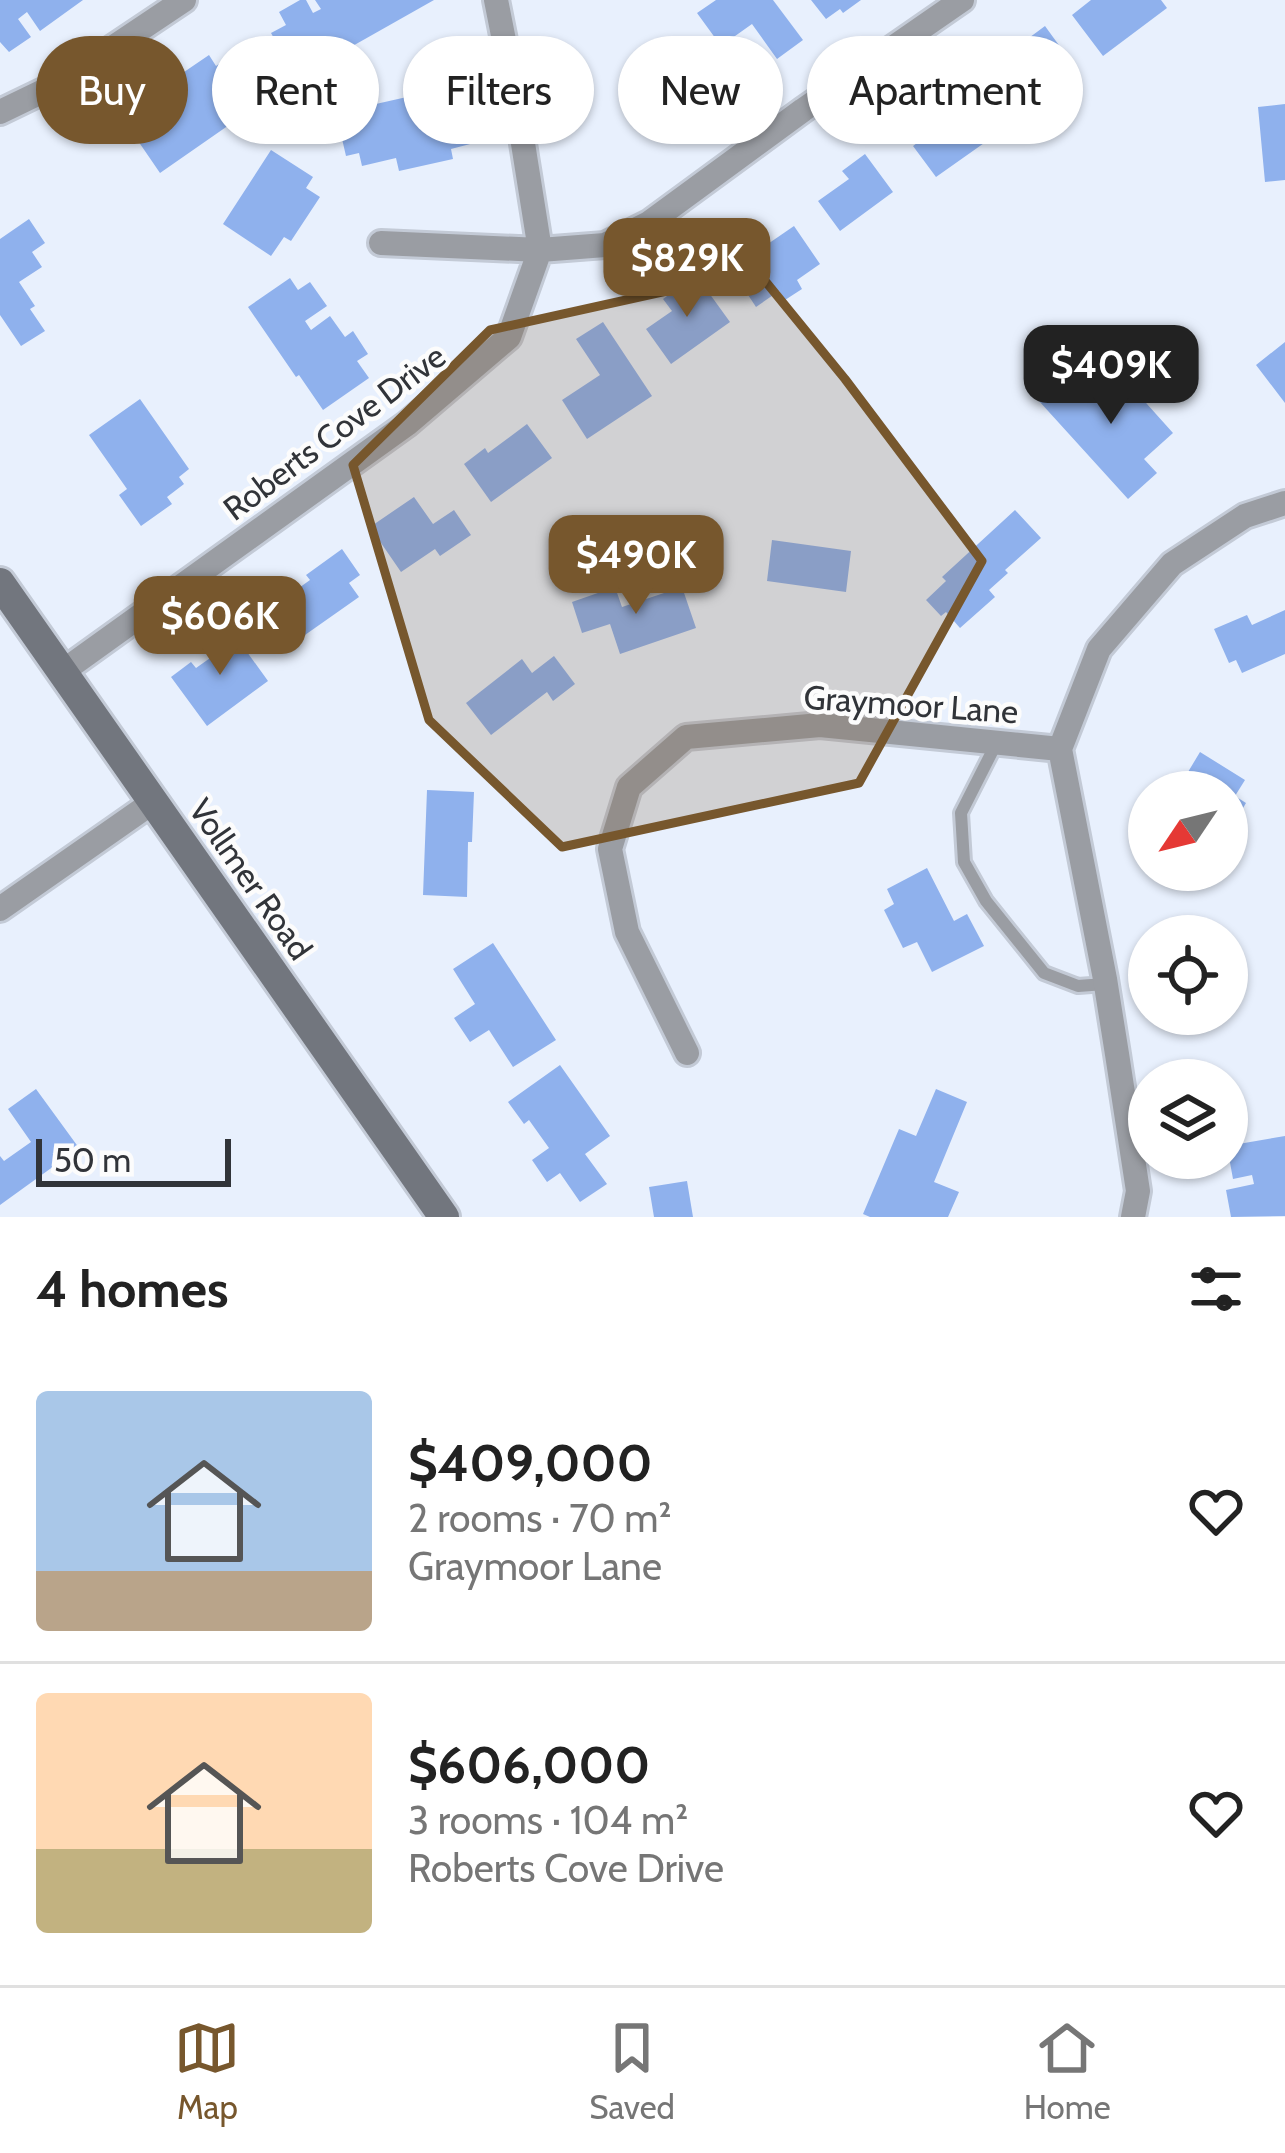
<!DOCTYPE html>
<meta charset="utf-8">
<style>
body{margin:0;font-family:Cabin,sans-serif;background:#f2f2f2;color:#222;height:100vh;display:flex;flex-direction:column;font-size:45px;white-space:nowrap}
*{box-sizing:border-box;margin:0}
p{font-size:39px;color:#767676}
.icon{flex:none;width:66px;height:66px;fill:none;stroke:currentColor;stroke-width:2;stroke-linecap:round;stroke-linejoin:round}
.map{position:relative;height:1217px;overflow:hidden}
.drawer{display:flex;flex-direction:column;background:#fff;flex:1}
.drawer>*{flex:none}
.banner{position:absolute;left:36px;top:36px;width:1215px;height:108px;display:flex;gap:24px}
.needle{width:78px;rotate:235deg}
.fabs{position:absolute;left:1128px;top:771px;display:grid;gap:24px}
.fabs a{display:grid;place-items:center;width:120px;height:120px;border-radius:50%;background:#fff;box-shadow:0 3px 9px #0004;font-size:60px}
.scale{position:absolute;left:36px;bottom:30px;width:195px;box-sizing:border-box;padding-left:12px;border:6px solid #313439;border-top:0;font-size:33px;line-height:42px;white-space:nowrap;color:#313439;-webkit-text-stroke:9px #fcfcfc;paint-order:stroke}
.price{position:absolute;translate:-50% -102px;padding:0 27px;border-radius:24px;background:#77572d;color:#fff;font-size:39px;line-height:78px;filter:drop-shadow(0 3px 6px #0008)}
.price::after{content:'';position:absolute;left:50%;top:72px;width:36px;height:27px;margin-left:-18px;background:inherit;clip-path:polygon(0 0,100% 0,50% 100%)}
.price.active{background:#222;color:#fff}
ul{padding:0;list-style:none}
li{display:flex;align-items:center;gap:36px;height:300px;padding:0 36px}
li+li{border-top:3px solid #e0e0e0}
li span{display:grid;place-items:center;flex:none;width:336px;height:240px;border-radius:12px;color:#555}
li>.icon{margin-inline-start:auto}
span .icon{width:144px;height:144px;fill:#fffc;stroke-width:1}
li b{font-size:51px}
h2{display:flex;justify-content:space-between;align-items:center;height:144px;padding:0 36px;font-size:51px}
.chip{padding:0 42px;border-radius:54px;background:#fff;box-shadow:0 3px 9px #0004;font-size:42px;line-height:108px}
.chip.active{background:#77572d;color:#fff}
.tab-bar{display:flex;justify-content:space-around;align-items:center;height:168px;border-top:3px solid #e0e0e0;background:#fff;font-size:33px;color:#767676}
.tab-bar a{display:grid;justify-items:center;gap:6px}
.tab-bar .active{color:#77572d}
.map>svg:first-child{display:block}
.building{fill:#8fb1ed}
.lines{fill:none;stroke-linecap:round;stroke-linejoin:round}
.service-casing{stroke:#c3cad6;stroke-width:18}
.minor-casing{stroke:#c3cad6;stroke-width:30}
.secondary-casing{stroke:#c3cad6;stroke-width:36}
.service{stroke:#9a9da3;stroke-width:12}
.minor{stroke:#9a9da3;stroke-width:24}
.secondary{stroke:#72767e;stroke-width:30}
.marked{fill:#77572d;fill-opacity:0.2;stroke:#77572d;stroke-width:9;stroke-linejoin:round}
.labels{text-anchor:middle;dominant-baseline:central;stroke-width:9;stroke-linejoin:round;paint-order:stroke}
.street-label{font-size:33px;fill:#313439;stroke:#fcfcfc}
</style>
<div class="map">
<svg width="1285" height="1217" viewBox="0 0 1285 1217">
<rect width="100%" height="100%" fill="#e8f0fd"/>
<path class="building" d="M0,0H83L40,31L27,12L18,19L31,37L9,52L0,42Z
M300,0H306L313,13L321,9L315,0H434L296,78L271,33L286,25L279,12Z
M716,0H773L803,40L777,59L752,24L721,46L697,13Z
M811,0H861L843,13L840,9L826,19Z
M1091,0H1161L1167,8L1103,56L1072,15Z
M1045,26L1074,66L1051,83L1046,76L1008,104L984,71Z
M233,54L265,100L160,173L134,135L146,127L137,113L161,96L171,111L179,105L165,85L209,55L216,66Z
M701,63L724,95L661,141L633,101L657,84L662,91Z
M964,84L987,116L976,124L987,141L936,177L913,146L940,126L929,110Z
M460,85L474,143L451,149L453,159L399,171L396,158L362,166L359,153L346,156L336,113Z
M1285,104V180L1265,182L1258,107Z
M271,150L313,177L306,188L320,197L291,241L284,237L271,256L223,224Z
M865,154L893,192L840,231L818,201L849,179L842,171Z
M29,219L45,243L32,252L42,267L19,282L35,306L30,309L45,331L21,346L0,315V239Z
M794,226L820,264L797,280L802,289L785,300L779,291L756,307L723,257L749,240L756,252Z
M696,275L730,322L671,364L646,329L672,311L663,299Z
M290,278L298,290L310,282L327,306L305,321L311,330L330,316L345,337L353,331L368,354L357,361L369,378L323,410L299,375L296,377L248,307Z
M603,322L652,396L587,439L562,400L600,375L576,339Z
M1285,342V403L1256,365Z
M1112,365L1173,433L1144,459L1157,473L1128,499L1039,401L1065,377L1081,394Z
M140,399L189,469L179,477L184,484L167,497L172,504L141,526L119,495L127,489L89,435Z
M527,424L552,458L491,502L464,464L485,448L488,453Z
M414,497L433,524L454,510L471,535L440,556L435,549L401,572L370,527Z
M1015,510L1041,538L1005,570L1008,573L989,590L995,597L960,628L946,612L941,616L926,600L946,581L942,577Z
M772,540L851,551L846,592L767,581Z
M342,549L360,575L349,583L359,597L295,642L271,608L310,580L306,575Z
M615,587L622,607L682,587L696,628L620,654L610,624L582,633L572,602Z
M1285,610V654L1242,673L1236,660L1229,663L1214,629L1247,615L1252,625Z
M229,627L268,681L207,726L171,677L191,662L196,668L213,656L205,645Z
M554,656L575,684L553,701L547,692L491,735L466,703L522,659L532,673Z
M1200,752L1245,780L1235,796L1246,803L1227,835V792H1176Z
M427,790L474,792L472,842H468L467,897L423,895Z
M927,868L954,921L967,914L984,946L932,972L917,942L903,948L884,910L894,904L887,889Z
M1177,870H1202L1195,881Z
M493,943L556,1040L513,1067L489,1030L470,1042L454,1018L475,1004L453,969Z
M560,1065L610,1136L585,1154L607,1184L580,1202L560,1173L547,1182L532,1160L549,1148L529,1120L524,1124L508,1102Z
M36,1089L79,1148L0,1205V1156L4,1161L31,1142L8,1109Z
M936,1089L967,1102L934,1182L959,1192L948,1217H870L863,1214L899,1129L916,1136Z
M1285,1136V1216L1231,1217L1226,1190L1254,1184L1252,1175L1233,1179L1227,1146Z
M687,1181L693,1217H654L649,1187Z"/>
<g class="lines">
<g class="service-casing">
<path id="service" d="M996,744L961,813L964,862L986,901L1044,973L1078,986L1105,984"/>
</g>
<g class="minor-casing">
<path id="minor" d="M0,112L60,83L184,0
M381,243L540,250L605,245L649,223L803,110L962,0
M62,672L407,424L509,337L540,250L517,106L496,0
M1060,749L1105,979L1117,1054L1138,1191L1133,1217
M0,909L153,802
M687,1053L627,932L610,849L629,787L686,737L820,725L1060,749L1099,649L1172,564L1245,516L1285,503"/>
</g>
<g class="secondary-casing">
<path id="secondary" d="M0,583L444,1217"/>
</g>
<use href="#service" class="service"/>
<use href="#minor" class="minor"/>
<use href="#secondary" class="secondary"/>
</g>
<path class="marked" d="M757,271L845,379L982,561L859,783L562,847L429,720L353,465L490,330Z"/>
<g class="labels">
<g class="street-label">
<text transform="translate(334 432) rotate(-37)">Roberts Cove Drive</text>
<text transform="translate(911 704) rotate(4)">Graymoor Lane</text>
<text transform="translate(251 879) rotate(55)">Vollmer Road</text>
</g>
</g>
</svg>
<div class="fabs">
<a><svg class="needle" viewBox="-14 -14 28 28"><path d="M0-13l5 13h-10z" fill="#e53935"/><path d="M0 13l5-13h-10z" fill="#767676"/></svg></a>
<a><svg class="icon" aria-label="locate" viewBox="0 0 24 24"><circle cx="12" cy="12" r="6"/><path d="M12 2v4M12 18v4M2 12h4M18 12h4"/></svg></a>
<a><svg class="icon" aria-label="layers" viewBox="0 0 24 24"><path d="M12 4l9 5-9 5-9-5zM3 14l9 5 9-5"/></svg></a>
</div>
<div class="scale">50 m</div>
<b class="price" style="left:687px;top:320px">$829K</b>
<b class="price active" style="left:1111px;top:427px">$409K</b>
<b class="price" style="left:636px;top:617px">$490K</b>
<b class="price" style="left:220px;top:678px">$606K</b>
<div class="banner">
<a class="chip active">Buy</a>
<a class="chip">Rent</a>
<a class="chip">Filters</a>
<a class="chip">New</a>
<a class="chip">Apartment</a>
</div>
</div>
<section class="drawer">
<h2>4 homes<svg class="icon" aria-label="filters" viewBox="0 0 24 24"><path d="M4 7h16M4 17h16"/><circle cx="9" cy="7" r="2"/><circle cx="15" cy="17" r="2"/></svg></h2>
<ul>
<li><span style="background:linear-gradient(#a9c7e8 75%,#b9a48a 0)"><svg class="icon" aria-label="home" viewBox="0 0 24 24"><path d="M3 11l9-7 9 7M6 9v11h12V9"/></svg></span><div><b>$409,000</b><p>2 rooms · 70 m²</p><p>Graymoor Lane</p></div><svg class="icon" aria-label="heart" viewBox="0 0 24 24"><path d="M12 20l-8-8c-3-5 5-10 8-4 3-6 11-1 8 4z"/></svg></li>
<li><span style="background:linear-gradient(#ffd9b3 65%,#c2b280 0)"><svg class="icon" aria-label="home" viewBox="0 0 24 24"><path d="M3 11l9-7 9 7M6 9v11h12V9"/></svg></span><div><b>$606,000</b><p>3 rooms · 104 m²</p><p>Roberts Cove Drive</p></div><svg class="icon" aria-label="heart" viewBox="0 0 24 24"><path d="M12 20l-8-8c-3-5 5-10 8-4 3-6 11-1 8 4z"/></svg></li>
</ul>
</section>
<nav class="tab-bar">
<a class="active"><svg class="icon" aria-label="map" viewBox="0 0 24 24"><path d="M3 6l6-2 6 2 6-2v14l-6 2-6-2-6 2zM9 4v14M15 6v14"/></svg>Map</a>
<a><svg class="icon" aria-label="saved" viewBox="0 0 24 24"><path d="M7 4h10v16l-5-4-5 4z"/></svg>Saved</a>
<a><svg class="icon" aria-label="home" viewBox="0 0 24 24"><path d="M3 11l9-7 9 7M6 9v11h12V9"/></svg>Home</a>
</nav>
